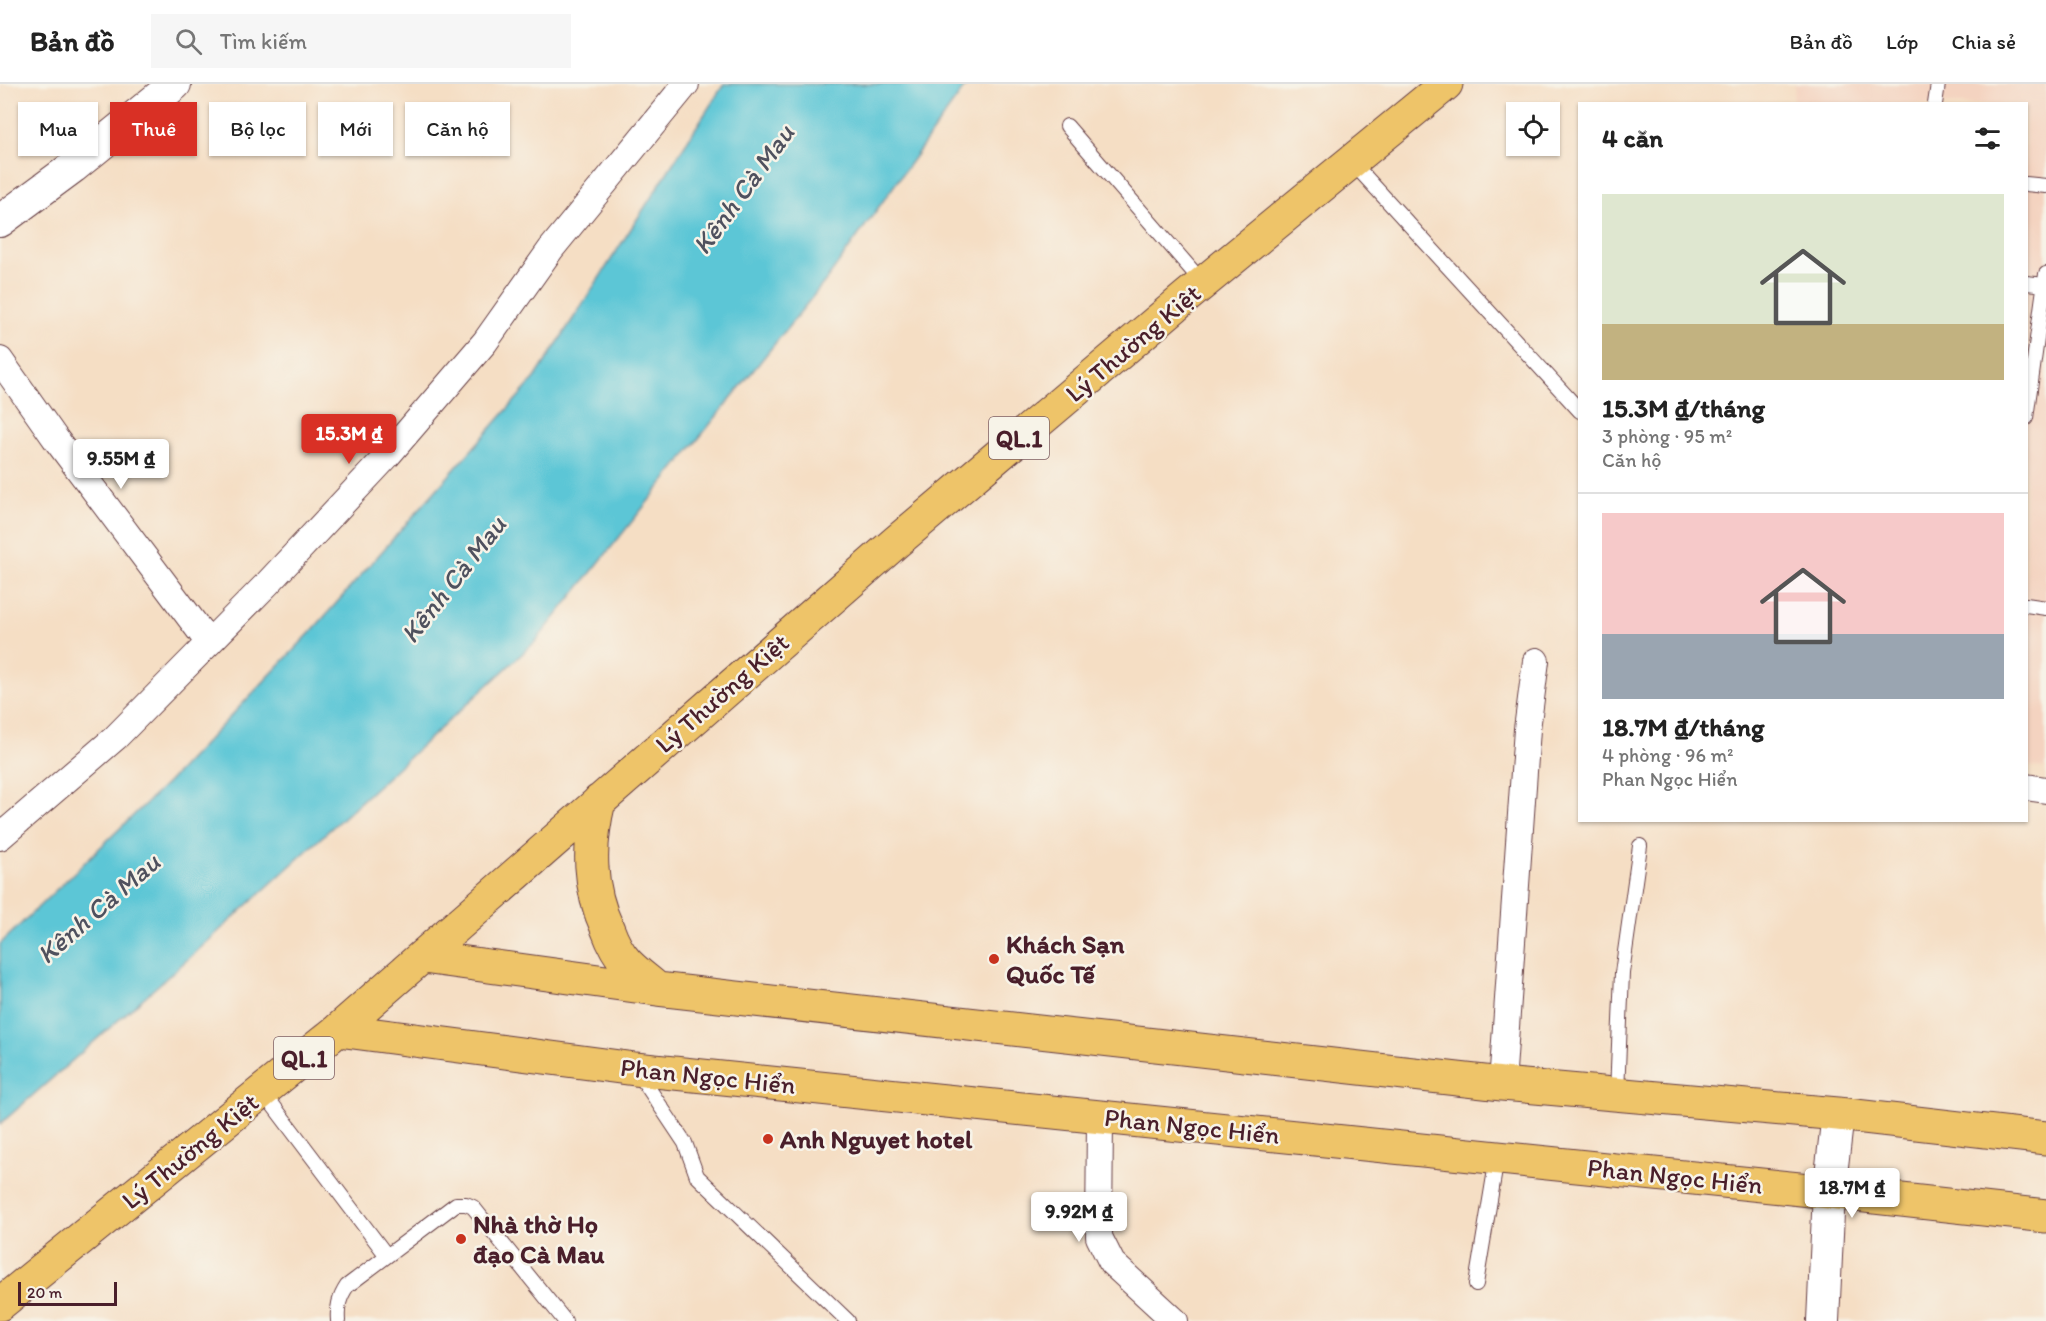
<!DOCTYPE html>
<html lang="vi">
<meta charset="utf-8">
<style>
body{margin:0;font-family:Itim,sans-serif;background:#f6f6f6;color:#222;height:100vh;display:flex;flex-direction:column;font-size:22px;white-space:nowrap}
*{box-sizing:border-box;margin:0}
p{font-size:20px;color:#767676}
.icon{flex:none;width:33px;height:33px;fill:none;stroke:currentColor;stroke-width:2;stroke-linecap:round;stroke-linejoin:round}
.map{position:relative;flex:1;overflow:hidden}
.panel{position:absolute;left:1578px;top:18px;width:450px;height:720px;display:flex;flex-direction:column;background:#fff;border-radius:0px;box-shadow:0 2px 4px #0004}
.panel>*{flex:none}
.top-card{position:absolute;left:18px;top:18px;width:570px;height:54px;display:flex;gap:12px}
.fabs{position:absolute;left:1506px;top:18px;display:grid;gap:12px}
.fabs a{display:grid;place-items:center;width:54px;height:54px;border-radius:0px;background:#fff;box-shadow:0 2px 4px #0004;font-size:30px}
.scale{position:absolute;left:18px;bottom:15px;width:99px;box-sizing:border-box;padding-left:6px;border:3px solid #4a1f2b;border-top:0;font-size:16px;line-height:21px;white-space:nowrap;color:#4a1f2b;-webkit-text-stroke:4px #f7f3e8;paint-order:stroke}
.price{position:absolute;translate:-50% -51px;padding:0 14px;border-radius:6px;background:#fff;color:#222;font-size:20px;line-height:39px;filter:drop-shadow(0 2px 3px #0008)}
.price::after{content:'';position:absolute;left:50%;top:36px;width:18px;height:14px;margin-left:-9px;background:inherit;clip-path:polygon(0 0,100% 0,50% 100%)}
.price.on{background:#d93025;color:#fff}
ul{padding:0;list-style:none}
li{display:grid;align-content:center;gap:12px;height:318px;padding:0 24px}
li+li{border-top:2px solid #e0e0e0}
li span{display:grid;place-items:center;height:186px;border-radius:0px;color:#555}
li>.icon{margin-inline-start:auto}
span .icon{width:108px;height:108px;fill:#fffc;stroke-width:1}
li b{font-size:26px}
h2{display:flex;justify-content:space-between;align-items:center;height:72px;padding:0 24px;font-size:26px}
.tag{padding:0 21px;border-radius:0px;background:#fff;box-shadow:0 2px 4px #0004;font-size:21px;line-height:54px}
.tag.on{background:#d93025;color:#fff}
header{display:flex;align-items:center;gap:36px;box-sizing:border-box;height:84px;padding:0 30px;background:#fff;border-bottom:2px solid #e0e0e0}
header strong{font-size:28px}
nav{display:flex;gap:33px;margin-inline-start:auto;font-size:21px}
.search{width:420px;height:54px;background:#f6f6f6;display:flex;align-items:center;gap:15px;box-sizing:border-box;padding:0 21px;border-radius:0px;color:#767676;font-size:22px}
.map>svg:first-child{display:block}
.built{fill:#f4d3c0}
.water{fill:#5bc6d6;stroke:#527280;stroke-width:1.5}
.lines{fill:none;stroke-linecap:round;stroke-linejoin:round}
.service-casing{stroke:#643c42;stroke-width:16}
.minor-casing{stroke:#643c42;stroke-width:28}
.tertiary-casing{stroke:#643c42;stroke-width:34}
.trunk-casing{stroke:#643c42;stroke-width:35}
.service{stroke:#fff;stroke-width:14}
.minor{stroke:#fff;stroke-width:26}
.tertiary{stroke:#fff;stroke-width:32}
.trunk{stroke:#eec469;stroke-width:33}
.poi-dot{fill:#c8321e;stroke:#f7f3e8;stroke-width:2}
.labels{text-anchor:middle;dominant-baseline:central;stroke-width:5;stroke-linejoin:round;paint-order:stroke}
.shield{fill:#f7f3e8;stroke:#7e5f64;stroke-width:1.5}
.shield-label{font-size:24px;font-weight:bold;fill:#4a1f2b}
.street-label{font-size:26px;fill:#4a1f2b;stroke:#f7f3e8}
.poi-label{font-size:26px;font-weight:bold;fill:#4a1f2b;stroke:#f7f3e8;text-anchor:start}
.water-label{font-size:27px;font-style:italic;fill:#4f515e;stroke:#f7f3e8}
</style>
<header>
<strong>Bản đồ</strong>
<div class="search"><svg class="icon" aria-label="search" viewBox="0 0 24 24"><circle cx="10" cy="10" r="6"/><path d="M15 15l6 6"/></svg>Tìm kiếm</div>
<nav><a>Bản đồ</a><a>Lớp</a><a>Chia sẻ</a></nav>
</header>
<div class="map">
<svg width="2046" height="1237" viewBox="0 0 2046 1237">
<rect width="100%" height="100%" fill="#f7f3e8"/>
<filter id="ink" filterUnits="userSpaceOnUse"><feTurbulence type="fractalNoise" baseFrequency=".0167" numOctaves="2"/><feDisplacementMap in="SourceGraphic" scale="12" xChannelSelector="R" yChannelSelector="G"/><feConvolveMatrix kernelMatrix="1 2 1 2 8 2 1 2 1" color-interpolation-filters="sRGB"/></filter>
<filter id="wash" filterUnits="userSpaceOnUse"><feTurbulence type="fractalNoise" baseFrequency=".008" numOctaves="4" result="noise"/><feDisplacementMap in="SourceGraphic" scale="24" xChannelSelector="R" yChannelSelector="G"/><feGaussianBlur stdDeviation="1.35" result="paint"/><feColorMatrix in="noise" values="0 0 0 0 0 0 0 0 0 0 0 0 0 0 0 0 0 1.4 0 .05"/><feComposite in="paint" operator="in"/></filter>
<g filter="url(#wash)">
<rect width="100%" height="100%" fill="#f5dec4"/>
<path class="built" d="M1795,0H2046V684L2026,682V20H1793Z"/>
<path class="water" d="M724,0H967L830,191L536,557L196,868L0,1040V860L167,699L310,549L535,294Z"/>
</g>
<g filter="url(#ink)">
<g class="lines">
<g class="service-casing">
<path id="service" d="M1935,20L1938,0
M1067,42L1203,199
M1351,77L1580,327
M2026,100L2046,102
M2026,199L2045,201
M2026,334L2046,190
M2026,521L2046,524
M637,987L685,1059L697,1092L848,1237
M263,1008L387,1172
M1617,1009L1622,889L1640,762
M1476,1200L1497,1074
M338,1237C337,1223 339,1214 347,1202L456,1120H466L473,1123L565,1237"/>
</g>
<g class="minor-casing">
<path id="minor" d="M0,276L55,354L209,559
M2026,703L2046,706
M0,753L115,654L267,500L387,372L485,258L551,165L686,0
M1502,1000L1527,645L1536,577
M1100,1033L1099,1153L1112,1179L1175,1237"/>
</g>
<g class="tertiary-casing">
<path id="tertiary" d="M0,137L73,83L175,0
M1823,1237L1829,1108L1838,1030"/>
</g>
<g class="trunk-casing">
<path id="trunk" d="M599,717C588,762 588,803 608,846C612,857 618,869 626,878C635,888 647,896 657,905
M423,873L657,905L1502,1000L1838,1030L2046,1054
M338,946L635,985L1829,1108L2046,1132
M0,1220L338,946L896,458L1186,213L1446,0"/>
</g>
<use href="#service" class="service"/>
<use href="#minor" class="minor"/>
<use href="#tertiary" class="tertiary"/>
<use href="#trunk" class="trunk"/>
</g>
</g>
<g class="poi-dot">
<circle cx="994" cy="875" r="6"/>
<circle cx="768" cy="1055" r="6"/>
<circle cx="461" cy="1155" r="6"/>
</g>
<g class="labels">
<g class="shield">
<rect x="989" y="333" width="60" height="42" rx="4.5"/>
<rect x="274" y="953" width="60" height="42" rx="4.5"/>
</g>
<g class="shield-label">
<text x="1019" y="354">QL.1</text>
<text x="304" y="974">QL.1</text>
</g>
<g class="street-label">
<text transform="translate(1133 259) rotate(-40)">Lý Thường Kiệt</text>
<text transform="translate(722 609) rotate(-41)">Lý Thường Kiệt</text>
<text transform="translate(708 992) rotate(6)">Phan Ngọc Hiển</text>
<text transform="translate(1192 1042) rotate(6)">Phan Ngọc Hiển</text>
<text transform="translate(190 1067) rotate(-39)">Lý Thường Kiệt</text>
<text transform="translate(1675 1092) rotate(6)">Phan Ngọc Hiển</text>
</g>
<g class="poi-label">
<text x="1006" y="860">Khách Sạn<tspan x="1006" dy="30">Quốc Tế</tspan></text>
<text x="780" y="1055">Anh Nguyet hotel</text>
<text x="473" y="1140">Nhà thờ Họ<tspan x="473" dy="30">đạo Cà Mau</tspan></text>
</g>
<g class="water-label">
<text transform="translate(743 105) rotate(-54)">Kênh Cà Mau</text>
<text transform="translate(453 495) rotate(-52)">Kênh Cà Mau</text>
<text transform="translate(98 824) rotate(-41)">Kênh Cà Mau</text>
</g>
</g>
</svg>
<div class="fabs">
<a><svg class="icon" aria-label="locate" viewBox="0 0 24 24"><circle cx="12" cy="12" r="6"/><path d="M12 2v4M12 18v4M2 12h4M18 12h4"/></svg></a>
</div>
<div class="scale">20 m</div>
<b class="price on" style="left:349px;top:381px">15.3M ₫</b>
<b class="price" style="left:121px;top:406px">9.55M ₫</b>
<b class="price" style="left:1852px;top:1135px">18.7M ₫</b>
<b class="price" style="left:1079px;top:1159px">9.92M ₫</b>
<div class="top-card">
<a class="tag">Mua</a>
<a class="tag on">Thuê</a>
<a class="tag">Bộ lọc</a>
<a class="tag">Mới</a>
<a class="tag">Căn hộ</a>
</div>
<section class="panel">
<h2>4 căn<svg class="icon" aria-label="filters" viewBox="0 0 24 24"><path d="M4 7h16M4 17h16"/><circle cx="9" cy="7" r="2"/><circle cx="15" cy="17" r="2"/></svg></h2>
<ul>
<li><span style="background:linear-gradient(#dfe7d0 70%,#c2b280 0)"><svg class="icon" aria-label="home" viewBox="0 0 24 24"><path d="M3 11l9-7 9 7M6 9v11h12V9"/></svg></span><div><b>15.3M ₫/tháng</b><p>3 phòng · 95 m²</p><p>Căn hộ</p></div></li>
<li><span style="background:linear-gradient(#f6c9c9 65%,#9aa5b1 0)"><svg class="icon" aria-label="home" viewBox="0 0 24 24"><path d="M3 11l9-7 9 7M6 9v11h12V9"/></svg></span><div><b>18.7M ₫/tháng</b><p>4 phòng · 96 m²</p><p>Phan Ngọc Hiển</p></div></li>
</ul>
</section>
</div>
